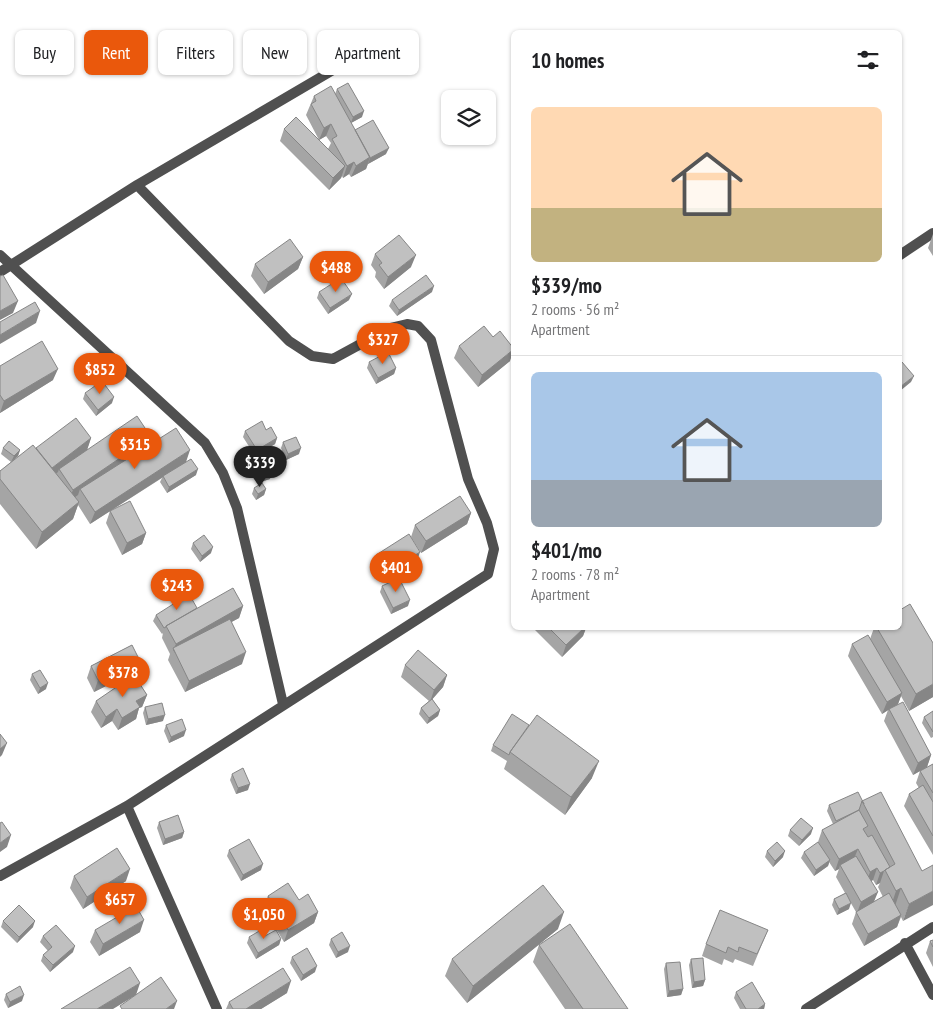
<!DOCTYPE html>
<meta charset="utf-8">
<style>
body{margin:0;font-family:"PT Sans Narrow",sans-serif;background:#f2f2f2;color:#202124;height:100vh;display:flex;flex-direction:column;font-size:19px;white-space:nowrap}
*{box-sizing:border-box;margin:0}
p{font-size:16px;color:#757577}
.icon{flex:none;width:28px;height:28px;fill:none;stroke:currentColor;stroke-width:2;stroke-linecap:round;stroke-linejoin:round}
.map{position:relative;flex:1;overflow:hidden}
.drawer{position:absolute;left:511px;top:30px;width:391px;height:600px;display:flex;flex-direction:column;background:#fff;border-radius:8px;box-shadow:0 1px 4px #0004}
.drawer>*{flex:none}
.hud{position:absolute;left:15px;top:30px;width:421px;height:45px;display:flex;gap:10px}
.fabs{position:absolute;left:441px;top:90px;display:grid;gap:10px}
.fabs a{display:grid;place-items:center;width:55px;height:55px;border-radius:8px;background:#fff;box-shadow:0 1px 4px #0004;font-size:25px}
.price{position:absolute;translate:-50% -42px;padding:0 11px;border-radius:18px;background:#ea580c;color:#fff;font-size:16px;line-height:32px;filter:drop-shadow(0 1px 2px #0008)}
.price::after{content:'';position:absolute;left:50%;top:30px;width:15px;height:11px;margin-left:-8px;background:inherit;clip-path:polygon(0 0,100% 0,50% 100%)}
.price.selected{background:#222;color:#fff}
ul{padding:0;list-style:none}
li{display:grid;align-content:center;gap:10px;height:265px;padding:0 20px}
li+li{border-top:1px solid #e0e0e0}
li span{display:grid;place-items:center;height:155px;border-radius:8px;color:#555}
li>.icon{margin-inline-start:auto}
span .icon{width:90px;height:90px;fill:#fffc;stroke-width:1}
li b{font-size:21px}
h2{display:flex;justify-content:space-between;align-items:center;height:60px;padding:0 20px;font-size:21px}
.pill{padding:0 18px;border-radius:8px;background:#fff;box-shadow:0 1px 4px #0004;font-size:18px;line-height:45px}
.pill.selected{background:#ea580c;color:#fff}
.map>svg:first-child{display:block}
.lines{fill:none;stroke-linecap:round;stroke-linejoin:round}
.minor{stroke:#505050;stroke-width:10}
.wall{fill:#a5a5a5;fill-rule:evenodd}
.shaded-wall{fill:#868686}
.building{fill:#c0c0c0;stroke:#868686}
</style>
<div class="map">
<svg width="933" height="1009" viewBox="0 0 933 1009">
<rect width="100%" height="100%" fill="#fff"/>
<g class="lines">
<path class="minor" d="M0,255L205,443L223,473L237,508L283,704
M900,255L933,233
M0,272L137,185L379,43
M127,806L217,1009
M0,876L127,806L488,574L494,549L487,523L468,479L431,340L418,326L407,324L390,328L333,359L312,356L289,341L137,185
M905,943L933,995
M806,1009L933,927"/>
</g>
<path class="wall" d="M337,89L362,117L351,123L355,130L386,154L368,164L366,169L351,177L349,174L343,178L342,176L341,178L329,190L280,141L284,129L328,149L331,143L326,136L319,140L306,115L314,96L335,94Z
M933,234V256L928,248Z
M375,254L411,267L384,289L375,277L376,272L371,265Z
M303,257L298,269L264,294L251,276L255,264Z
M319,292L349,300L328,314L317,298Z
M432,292L397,316L389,306L392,300Z
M493,337L510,361L478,387L454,358L459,346Z
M369,362L396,368L394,374L376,384L367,368Z
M0,366L53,380L0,413Z
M85,393L112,403L96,416L83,399Z
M266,430L277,438L275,444L255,456L243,437L245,431Z
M151,437L147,446L186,462L196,475L167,493L160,482L162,478L90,524L78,505L73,519L36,549L0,504V471L11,462L1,454L3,448L20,450L18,456L12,462L36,448L91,438L87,450L77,457Z
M283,442L299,454L286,460L281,448Z
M254,460L270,479L257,483L251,466Z
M254,488L266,489L264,495L256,500L252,494Z
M110,511L146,533L142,544L122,555L106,523Z
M471,513L467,524L421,553L411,537L415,525Z
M193,543L211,553L200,562L191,549Z
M376,555L418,558L393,574L390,569L381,574L373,561Z
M382,586L408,606L391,614L380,592Z
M243,606L239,618L231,622L242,664L185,692L168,660L170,654L162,638L163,633L162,634L153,621L156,615L197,608Z
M533,628H586L583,636L562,657Z
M874,628H900L933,697L909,711L901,696L898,704L931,755L927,767L913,775L884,721L888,710L882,714L848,656L852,644L870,639Z
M132,645L139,679L137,680L147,695L142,707L139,708L136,719L118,730L112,721L101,728L91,712L96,701L120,685L118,680L94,692L87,678L91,666Z
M405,665L447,675L443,687L432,699L440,710L438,716L427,724L419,714L421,708L429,701L401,677Z
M32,674L46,689L38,694L30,680Z
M145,707L163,721L146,725L143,713Z
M933,711V737L931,738L922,723L924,717Z
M166,725L184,736L169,743L164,731Z
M493,745L592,778L565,815L504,769L507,761L491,751Z
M933,764V855L904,806L909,794L919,788L916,783L920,771Z
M232,774L248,790L236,794L230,780Z
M862,801L922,871L903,921L901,917L897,927L864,946L852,924L856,912L848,898L849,909L837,915L832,905L834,899L845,893L836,877L839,869L835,871L829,862L828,866L814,876L801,858L804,852L820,846L818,842L822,830L833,824L827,811L829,805ZM873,880L876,885L880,883L878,887L883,897L874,902L871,881Z
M159,822L184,832L182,838L163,845L157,828Z
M790,830L811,834L799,846L788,836Z
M229,850L261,870L241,881L227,856Z
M767,851L783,857L773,867L765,857Z
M74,876L126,881L83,909L70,888Z
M268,896L299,900L318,912L314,923L284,942L263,908Z
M3,921L33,927L17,943L1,927Z
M558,929L467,1003L445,976L452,959Z
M95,930L140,932L99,956L90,942Z
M768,930L753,966L735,959L733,963L724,959L722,965L702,956L706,944Z
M43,936L73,952L50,972L41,961L43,955L48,951L40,942Z
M265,936L281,939L279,945L256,959L247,943L249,937Z
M331,939L348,952L336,958L329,945Z
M933,940V967L926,953L930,941Z
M539,945L628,1009H565L533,962Z
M292,957L315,972L301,981L290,963Z
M691,959L705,980L703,986L692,988L689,965Z
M666,963L683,989L681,995L667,997L664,969Z
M736,992L765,1004L764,1009H740L734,998Z
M287,993L261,1009H226L229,1002Z
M6,994L22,1001L8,1008L4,1000Z"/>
<path class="shaded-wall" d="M364,111L362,117L351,123L353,117Z
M331,124L326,136L319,140L324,128Z
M389,148L386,154L368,164L370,158Z
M370,157L366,169L351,177L356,166Z
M354,162L349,174L343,178L347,166Z
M345,166L341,178L329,190L333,178Z
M416,255L411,267L384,289L388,277Z
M303,257L298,269L264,294L268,282Z
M434,286L432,292L397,316L399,310Z
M352,294L349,300L328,314L330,308Z
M18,301L13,313L0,320V311Z
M40,311L36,323L0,344V335Z
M514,349L510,361L478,387L482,375Z
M396,368L394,374L376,384L378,378Z
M58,369L53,380L0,413L4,401Z
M914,376L911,382L900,391V387Z
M114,397L112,403L96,416L98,410Z
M151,437L146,449L80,489L78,495L68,502L73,490Z
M91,438L87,450L60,471L59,469L58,472L47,481L51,469Z
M277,438L275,444L255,456L257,450Z
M301,448L299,454L286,460L288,454Z
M20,450L18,456L11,462L14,456Z
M190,450L186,462L90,524L95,512Z
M198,469L196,475L167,493L169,487Z
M272,473L270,479L257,483L259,477Z
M266,489L264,495L256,500L258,494Z
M79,502L73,519L36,549L42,532Z
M471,513L467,524L421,553L426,541Z
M146,533L142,544L122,555L127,543Z
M213,547L211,553L200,562L202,556Z
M420,552L418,558L393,574L395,568Z
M392,563L390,569L381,574L384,568Z
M410,600L408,606L391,614L393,608Z
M243,606L239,618L175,653L173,650L176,644Z
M584,628H586L583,636L562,657L566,645Z
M246,652L242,664L185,692L189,681Z
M143,667L139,679L122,688L126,677Z
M122,668L118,680L94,692L98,680Z
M447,675L443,687L430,702L434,690Z
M48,683L46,689L38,694L40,688Z
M933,684V697L909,711L916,694Z
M902,693L898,704L882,714L887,702Z
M147,695L142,707L139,708L136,719L118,730L122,718L136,701Z
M117,709L112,721L101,728L106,717Z
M440,710L438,716L427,724L429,718Z
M165,715L163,721L146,725L148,719Z
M186,730L184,736L169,743L171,737Z
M7,743L2,755L0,757V749Z
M931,755L927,767L913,775L918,763Z
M599,761L592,778L565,815L571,797Z
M250,784L248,790L236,794L238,788Z
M813,828L811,834L799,846L802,840Z
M184,832L182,838L163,845L165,839Z
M11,835L7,847L0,852V843Z
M858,849L853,861L840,865L839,869L835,871L839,859Z
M785,851L783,857L773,867L775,861Z
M830,860L828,866L814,876L816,870Z
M263,864L261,870L241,881L243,875Z
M877,868L873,880L866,884L870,872Z
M130,869L126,881L83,909L87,897Z
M884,871L880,883L876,885L880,873Z
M901,888L895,906L890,909L896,891Z
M933,891V905L903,921L909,904Z
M878,892L873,904L857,913L861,902Z
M851,903L849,909L837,915L839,909Z
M318,912L314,923L284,942L288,930Z
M564,912L558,929L467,1003L473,986Z
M901,915L897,927L864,946L868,934Z
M144,920L140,932L99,956L103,944Z
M35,921L33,927L17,943L19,937Z
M281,939L279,945L256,959L258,953Z
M75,946L73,952L50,972L53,965Z
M350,946L348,952L336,958L338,952Z
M317,966L315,972L301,981L303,975Z
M705,980L703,986L692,988L694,982Z
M291,981L287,993L261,1009H246Z
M140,983L136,995L113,1009H97Z
M683,989L681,995L667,997L669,991Z
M24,995L22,1001L8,1008L10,1002Z
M177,1001L174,1009H166Z
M765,1004L764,1009H758Z"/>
<path class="building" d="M348,83L364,111L353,117L337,89Z
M331,86L370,157L356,166L354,162L347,166L332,139L337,136L331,124L324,128L311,104L316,101L314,96Z
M296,117L345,166L333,178L284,129Z
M373,120L389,148L370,158L355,130Z
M399,235L416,255L388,277L379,265L382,263L375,254Z
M290,239L303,257L268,282L255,264Z
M3,275L18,301L0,311V276Z
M426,275L434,286L399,310L392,300Z
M341,278L352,294L330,308L319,292Z
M35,302L40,311L0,335V322Z
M484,326L493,337L500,331L514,349L482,375L459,346Z
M42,341L58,369L4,401L0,395V366Z
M388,352L396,368L378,378L369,362Z
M902,362L914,376L900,387V364Z
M102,381L114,397L98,410L85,393Z
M137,416L151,437L73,490L59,469Z
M76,418L91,438L52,468L36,448Z
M262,421L266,430L271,427L277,438L257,450L245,431Z
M176,428L190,450L95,512L80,489Z
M296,437L301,448L288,454L283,442Z
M9,441L20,450L14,456L3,448Z
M33,445L79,502L42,532L0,479V471Z
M266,456L272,473L259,477L254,460Z
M191,459L198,469L169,487L163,476Z
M262,483L266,489L258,494L254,488Z
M460,496L471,513L426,541L415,525Z
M130,501L146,533L127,543L110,511Z
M409,534L420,552L395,568L392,563L384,568L376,555Z
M204,535L213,547L202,556L193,543Z
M399,578L410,600L393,608L382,586Z
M233,588L243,606L176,644L166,626Z
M189,594L197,608L166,626V627L164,628L156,615Z
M910,604L933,643V684L916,694L877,628H900V610Z
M230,619L246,652L189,681L173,648Z
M549,628H584L566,645Z
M868,635L902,693L887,702L852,644Z
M132,645L143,667L126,677L122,668L98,680L91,666Z
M418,650L447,675L434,690L405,665Z
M40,670L48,683L40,688L32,674Z
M134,675L147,695L136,701L140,707L122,718L117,709L106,717L96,701Z
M432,699L440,710L429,718L421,708Z
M903,702L931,755L918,763L889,709Z
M162,703L165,715L148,719L145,707Z
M933,711V732L924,717Z
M512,714L529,725L510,752L509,755L493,745Z
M537,715L599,761L571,797L510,752Z
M182,719L186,730L171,737L166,725Z
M0,734L7,743L0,749Z
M933,764V793L920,771Z
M243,768L250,784L238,788L232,774Z
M923,785L933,802V836L909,794Z
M858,792L864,804L862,801L859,810L836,821L829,805Z
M881,792L922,871L933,865V891L909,904L901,888L896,891L885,870L895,864L862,801Z
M859,810L868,826L863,829L868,837L872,835L890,867L885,870L884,871L880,873L877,868L870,872L858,849L839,859L822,830Z
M178,815L184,832L165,839L159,822Z
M801,818L813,828L802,840L790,830Z
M2,822L11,835L0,843V823Z
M249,839L263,864L243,875L229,850Z
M777,842L785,851L775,861L767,851Z
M818,842L830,860L816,870L804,852Z
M117,848L130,869L87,897L74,876Z
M856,856L878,892L861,902L840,865Z
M288,883L299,900L308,894L318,912L288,930L268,896Z
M543,885L564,912L473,986L452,959Z
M846,893L851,903L839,909L834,899Z
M889,893L901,915L868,934L856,912Z
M19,905L35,921L19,937L3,921Z
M136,906L144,920L103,944L95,930Z
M720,910L768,930L757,954L739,947L738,952L728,947L726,953L706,944Z
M570,924L628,1009H583L539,945Z
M56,925L75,946L53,965L43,955L52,947L43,936Z
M261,930L265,936L276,930L281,939L258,953L249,937Z
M342,932L350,946L338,952L331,939Z
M933,940V947L930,941Z
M307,948L317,966L303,975L292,957Z
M703,958L705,980L694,982L691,959Z
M680,962L683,989L669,991L666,963Z
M130,967L140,983L97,1009H61Z
M283,968L291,981L246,1009H233L229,1002Z
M161,977L177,1001L166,1009H122L120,1006Z
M752,982L765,1004L758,1009H746L736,992Z
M20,986L24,995L10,1002L6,994Z"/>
</svg>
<div class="fabs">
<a><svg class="icon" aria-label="layers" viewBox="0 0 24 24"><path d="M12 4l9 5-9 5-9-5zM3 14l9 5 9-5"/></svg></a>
</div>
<b class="price" style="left:336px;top:293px">$488</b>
<b class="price" style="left:383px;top:365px">$327</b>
<b class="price" style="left:100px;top:395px">$852</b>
<b class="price" style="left:135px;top:470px">$315</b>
<b class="price selected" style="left:260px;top:488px">$339</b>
<b class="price" style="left:396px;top:593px">$401</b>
<b class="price" style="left:177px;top:611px">$243</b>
<b class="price" style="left:123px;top:698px">$378</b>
<b class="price" style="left:120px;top:925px">$657</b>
<b class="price" style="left:264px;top:940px">$1,050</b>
<div class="hud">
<a class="pill">Buy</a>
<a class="pill selected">Rent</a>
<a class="pill">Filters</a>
<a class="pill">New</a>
<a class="pill">Apartment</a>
</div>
<section class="drawer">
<h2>10 homes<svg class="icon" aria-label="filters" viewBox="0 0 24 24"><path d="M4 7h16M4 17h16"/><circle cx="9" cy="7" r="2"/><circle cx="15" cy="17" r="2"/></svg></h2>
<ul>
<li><span style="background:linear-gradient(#ffd9b3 65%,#c2b280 0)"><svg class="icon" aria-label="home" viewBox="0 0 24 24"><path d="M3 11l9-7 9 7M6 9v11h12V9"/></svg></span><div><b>$339/mo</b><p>2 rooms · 56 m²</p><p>Apartment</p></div></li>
<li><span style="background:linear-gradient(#a9c7e8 70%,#9aa5b1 0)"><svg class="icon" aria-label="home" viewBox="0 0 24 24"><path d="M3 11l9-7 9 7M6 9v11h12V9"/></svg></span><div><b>$401/mo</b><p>2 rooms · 78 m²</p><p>Apartment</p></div></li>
</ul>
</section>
</div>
